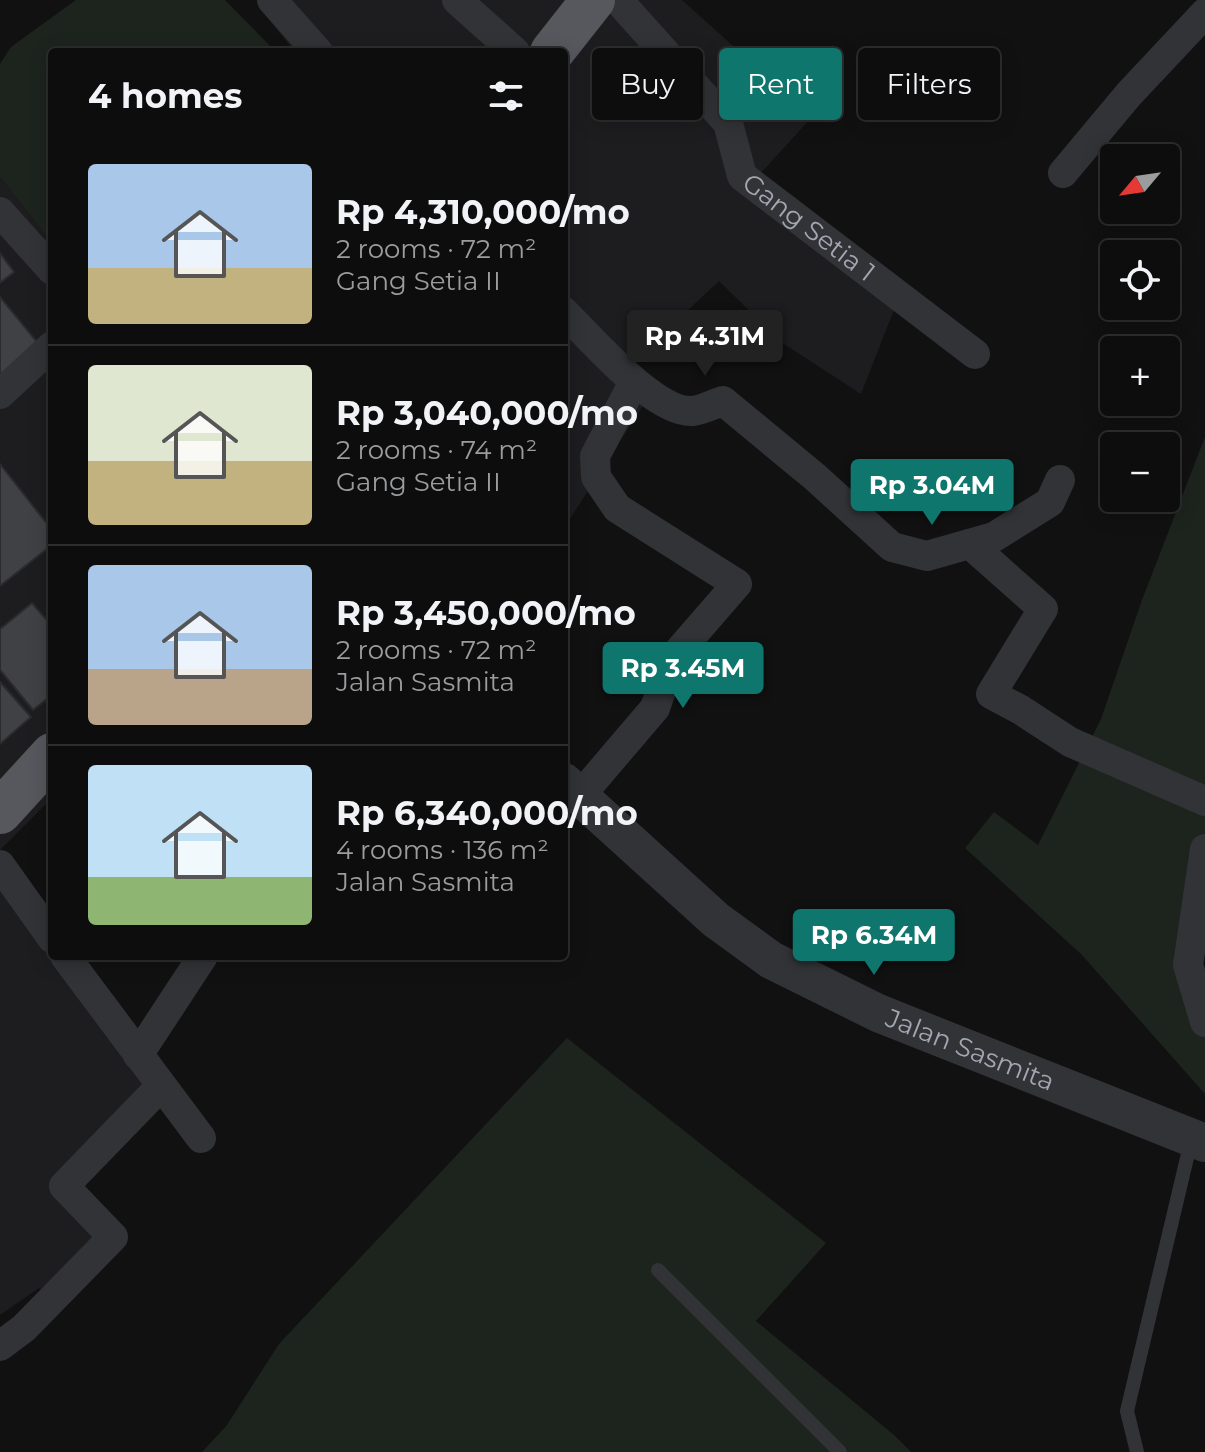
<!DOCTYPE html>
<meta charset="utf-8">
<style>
body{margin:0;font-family:Montserrat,sans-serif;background:#1b1b1c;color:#f1f3f6;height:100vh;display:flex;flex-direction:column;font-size:30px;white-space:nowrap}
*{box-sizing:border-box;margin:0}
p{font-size:26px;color:#9a9c9e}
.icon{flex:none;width:44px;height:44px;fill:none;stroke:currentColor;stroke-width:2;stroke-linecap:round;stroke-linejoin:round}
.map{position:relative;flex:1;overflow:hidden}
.sheet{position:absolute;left:48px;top:48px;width:520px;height:912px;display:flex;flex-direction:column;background:#0d0d0e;border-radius:8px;box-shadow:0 4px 20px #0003,0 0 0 2px #2d2d2e}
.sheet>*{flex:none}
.guide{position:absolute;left:592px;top:48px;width:492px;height:72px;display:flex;gap:16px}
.needle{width:52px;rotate:241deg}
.tools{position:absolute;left:1100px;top:144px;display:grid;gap:16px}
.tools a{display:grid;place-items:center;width:80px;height:80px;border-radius:8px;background:#0d0d0e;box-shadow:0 4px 20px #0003,0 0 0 2px #2d2d2e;font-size:40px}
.price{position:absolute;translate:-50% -68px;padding:0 18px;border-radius:8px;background:#0f766e;color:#fff;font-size:26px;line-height:52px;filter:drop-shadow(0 2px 4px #0008)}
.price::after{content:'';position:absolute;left:50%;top:48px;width:24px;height:18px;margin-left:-12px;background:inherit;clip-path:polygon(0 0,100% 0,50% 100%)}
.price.selected{background:#222;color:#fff}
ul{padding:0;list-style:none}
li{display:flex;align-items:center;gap:24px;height:200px;padding:0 40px}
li+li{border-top:2px solid #2d2d2e}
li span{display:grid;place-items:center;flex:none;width:224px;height:160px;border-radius:8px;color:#555}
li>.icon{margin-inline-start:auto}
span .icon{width:96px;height:96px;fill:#fffc;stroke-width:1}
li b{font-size:34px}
h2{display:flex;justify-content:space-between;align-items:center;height:96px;padding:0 40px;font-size:34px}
.chip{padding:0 28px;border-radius:8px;background:#0d0d0e;box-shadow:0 4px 20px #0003,0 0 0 2px #2d2d2e;font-size:28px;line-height:72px}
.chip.selected{background:#0f766e;color:#fff}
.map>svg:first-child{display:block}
.built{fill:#1d1d1f}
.green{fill:#1d241e}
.building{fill:#404145;stroke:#2b2b2e;stroke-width:2}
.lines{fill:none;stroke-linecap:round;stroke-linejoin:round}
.service{stroke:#323337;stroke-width:14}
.minor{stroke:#323337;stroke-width:30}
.tertiary{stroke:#323337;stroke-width:38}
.trunk{stroke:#56585e;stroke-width:44}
.labels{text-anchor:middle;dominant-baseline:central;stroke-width:7;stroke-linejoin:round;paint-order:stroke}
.street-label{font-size:26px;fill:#a3a7b2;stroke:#0c0c0d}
</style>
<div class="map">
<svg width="1205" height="1452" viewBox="0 0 1205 1452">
<rect width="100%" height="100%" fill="#111112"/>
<path class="built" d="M269,0H682L812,117L750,185L899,297L861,394L781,342L719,281L629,366L657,384L564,528V52H295L260,8Z
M0,177L52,243V798L0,850Z
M0,872L158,1085L55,1177L106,1236L57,1301L39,1288L0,1315Z"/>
<path class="green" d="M76,0H225L276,52H52V243L0,177V64L11,47Z
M1205,437V869L1194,958L1205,992V1094L1082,955L965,848L994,812L1038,845L1101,719L1142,600Z
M567,1038L826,1243L756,1321L894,1435L911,1452H202L227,1425L279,1344Z"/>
<path class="building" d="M0,253L14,272L0,283Z
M0,297L42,348L0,383Z
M0,464L52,530V545L0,586Z
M32,603L52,626V695L33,710L0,670V629Z
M0,682L31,717L0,744Z"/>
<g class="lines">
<path class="service" d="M658,1270L840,1452
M1137,1452L1127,1411L1191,1141"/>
<g class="minor">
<path d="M272,0L318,52"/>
<path d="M457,0L515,52"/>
<path id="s1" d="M618,0L728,123L742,176L975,354"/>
<path d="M1063,173L1129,94L1205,13"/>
<path d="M0,212L52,270"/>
<path d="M564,312C590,337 655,414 693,411C702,410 714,404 723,401L815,477L892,547L927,556L994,537L1050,502L1060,480"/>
<path d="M0,394L52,346"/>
<path d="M971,545L1043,609L991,694L1021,710L1070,742L1205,801"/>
<path d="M580,796L655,708L672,659L737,584L617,508L596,477L595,456L634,382"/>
<path d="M1205,849L1188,965L1205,1022"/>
<path d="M0,865L52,938"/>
<path d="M65,956L201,1138"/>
<path d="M138,1055L203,956"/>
<path d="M0,1346L24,1328L113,1237L64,1186L161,1086"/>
</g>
<path class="tertiary" id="s2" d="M564,782L716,920L771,960L878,1013L1205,1143"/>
<path class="trunk" d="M552,52L593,0
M0,812L52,755"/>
</g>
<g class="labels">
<g class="street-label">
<text stroke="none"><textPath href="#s1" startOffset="304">Gang Setia 1</textPath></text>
<text stroke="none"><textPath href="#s2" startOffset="492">Jalan Sasmita</textPath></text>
</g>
</g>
</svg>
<div class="tools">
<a><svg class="needle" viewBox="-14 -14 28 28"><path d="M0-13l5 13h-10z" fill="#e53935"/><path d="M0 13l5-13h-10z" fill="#9a9c9e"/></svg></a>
<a><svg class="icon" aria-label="locate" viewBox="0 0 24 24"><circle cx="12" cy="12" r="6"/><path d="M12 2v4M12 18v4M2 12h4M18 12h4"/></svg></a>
<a>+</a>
<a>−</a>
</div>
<b class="price selected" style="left:705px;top:378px">Rp 4.31M</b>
<b class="price" style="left:932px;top:527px">Rp 3.04M</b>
<b class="price" style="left:683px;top:710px">Rp 3.45M</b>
<b class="price" style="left:874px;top:977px">Rp 6.34M</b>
<div class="guide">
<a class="chip">Buy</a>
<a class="chip selected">Rent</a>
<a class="chip">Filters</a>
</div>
<section class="sheet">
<h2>4 homes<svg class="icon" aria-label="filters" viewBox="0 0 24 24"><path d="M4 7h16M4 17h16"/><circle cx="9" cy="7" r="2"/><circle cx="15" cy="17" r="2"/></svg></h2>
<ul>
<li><span style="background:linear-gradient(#a9c7e8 65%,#c2b280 0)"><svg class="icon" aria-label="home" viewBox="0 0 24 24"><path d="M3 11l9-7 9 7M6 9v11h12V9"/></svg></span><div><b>Rp 4,310,000/mo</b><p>2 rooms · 72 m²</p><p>Gang Setia II</p></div></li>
<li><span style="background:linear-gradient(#dfe7d0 60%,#c2b280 0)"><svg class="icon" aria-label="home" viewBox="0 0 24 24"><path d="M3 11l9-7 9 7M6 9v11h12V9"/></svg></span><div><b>Rp 3,040,000/mo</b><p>2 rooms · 74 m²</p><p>Gang Setia II</p></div></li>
<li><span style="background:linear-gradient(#a9c7e8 65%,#b9a48a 0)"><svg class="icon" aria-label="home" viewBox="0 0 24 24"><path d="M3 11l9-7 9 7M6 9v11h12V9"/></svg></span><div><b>Rp 3,450,000/mo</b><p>2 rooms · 72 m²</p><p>Jalan Sasmita</p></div></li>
<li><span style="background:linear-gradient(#bfe0f5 70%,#8fb573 0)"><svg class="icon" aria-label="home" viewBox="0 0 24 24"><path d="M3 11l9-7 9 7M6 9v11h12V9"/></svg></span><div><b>Rp 6,340,000/mo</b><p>4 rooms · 136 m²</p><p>Jalan Sasmita</p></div></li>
</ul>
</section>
</div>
